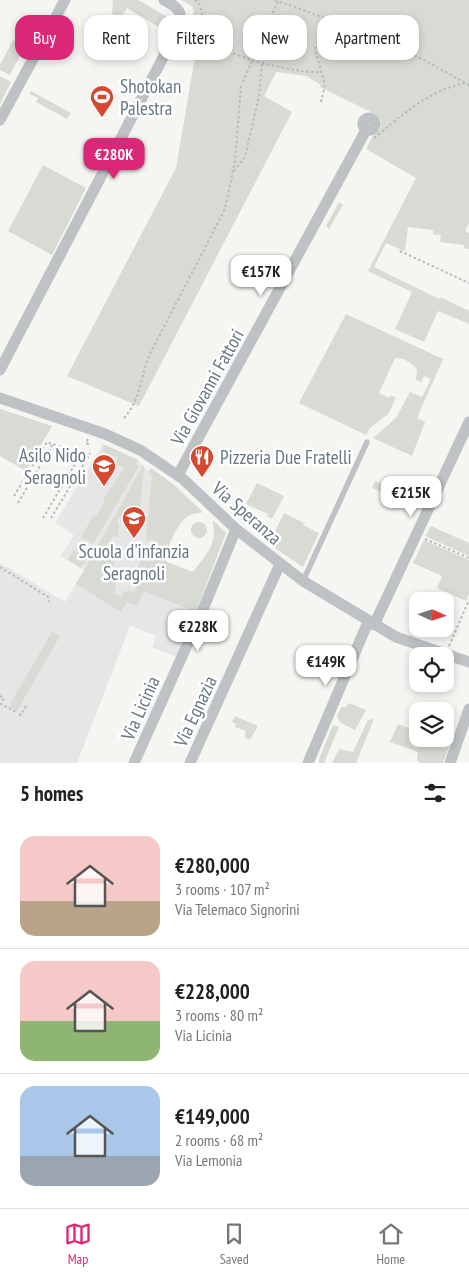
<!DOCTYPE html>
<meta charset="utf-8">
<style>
body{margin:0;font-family:"PT Sans Narrow",sans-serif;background:#f2f2f2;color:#222;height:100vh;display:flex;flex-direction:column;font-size:19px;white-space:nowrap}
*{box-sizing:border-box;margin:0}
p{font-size:16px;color:#767676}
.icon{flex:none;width:28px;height:28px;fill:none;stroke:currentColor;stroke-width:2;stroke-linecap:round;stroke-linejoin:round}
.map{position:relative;height:763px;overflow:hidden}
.panel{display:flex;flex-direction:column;background:#fff;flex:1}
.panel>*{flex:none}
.top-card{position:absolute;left:15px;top:15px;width:440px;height:45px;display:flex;gap:10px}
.needle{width:32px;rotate:93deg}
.fabs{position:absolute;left:409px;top:592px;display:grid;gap:10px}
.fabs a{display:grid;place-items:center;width:45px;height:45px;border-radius:10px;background:#fff;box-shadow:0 2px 8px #0003;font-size:25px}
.price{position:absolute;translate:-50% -42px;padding:0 11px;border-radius:10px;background:#fff;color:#222;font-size:16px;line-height:32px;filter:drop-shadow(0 1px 2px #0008)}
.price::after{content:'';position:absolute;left:50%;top:30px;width:15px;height:11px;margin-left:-8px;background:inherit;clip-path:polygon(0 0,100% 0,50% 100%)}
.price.selected{background:#db2777;color:#fff}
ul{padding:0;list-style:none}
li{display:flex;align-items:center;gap:15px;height:125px;padding:0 20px}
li+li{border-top:1px solid #e0e0e0}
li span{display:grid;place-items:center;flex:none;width:140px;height:100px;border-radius:15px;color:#555}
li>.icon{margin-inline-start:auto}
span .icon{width:60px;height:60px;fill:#fffc;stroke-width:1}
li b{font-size:21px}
h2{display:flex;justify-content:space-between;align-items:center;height:60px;padding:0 20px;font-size:21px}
.tag{padding:0 18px;border-radius:15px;background:#fff;box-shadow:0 2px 8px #0003;font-size:18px;line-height:45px}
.tag.selected{background:#db2777;color:#fff}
.dock{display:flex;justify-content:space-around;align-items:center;height:70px;border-top:1px solid #e0e0e0;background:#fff;font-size:14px;color:#767676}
.dock a{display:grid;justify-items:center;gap:2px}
.dock .selected{color:#db2777}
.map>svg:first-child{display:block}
.built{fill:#e5e6e5}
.green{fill:#d7dbd3}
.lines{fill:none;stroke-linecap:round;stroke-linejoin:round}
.path{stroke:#b8bbbd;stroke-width:2;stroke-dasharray:2.5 2.5;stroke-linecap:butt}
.service{stroke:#bec2c5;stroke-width:5.5}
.minor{stroke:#bec2c5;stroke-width:11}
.labels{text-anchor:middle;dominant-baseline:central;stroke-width:5;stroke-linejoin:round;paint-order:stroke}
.poi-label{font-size:19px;fill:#667780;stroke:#fff;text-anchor:start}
.street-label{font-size:19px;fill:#667780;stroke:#fff}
</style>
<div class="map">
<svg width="469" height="763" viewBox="0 0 469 763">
<rect width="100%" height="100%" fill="#f5f5f2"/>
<path class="built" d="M103,444L138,460L148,471L151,468L174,485L143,591L196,612L176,657L152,647L156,636L130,626L77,763H0V563L65,602L84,570L61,556L74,535L55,523Z"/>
<path class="green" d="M113,0H138L173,20L167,32L127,8L120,19L112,14Z
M181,0H469V223L465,231L469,233V249L464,248V245L440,242L441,235L433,234V230L408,227L405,250L404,251L386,243L374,267L439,299L440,297L469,311V324L438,311L424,342L395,329L412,292L368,271L416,178L366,149L372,137L380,129L381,120L377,115L320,87L321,85L306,76L276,72L264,96L292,112L139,406L67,376L176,168L195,57L200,60L208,45L185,32L194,12L192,6Z
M13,40L25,46L10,75L0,70V65Z
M0,76L11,82L0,104Z
M31,91L71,113L67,119L36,102L38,98L30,94Z
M43,165L86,188L52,255L8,231Z
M339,202L343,205L329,229L326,226Z
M346,314L443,359L417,418L425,422L412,456L373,438L396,418L410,392L422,397L431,379L424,376L421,382L416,380L417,370C413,363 403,357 395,358L379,393L389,398L391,395L396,398L388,414L370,428L366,435L299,403Z
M0,409L52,426L26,471L0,456Z
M105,445L138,460L136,464L139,466L93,544L81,537L94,515L96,516L105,501L103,500L124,468L115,464L118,458L102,451Z
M144,464L140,512L125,511L124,519L119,518L117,520L119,525L118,537L113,536L111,539V544L116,545L115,554L109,553L108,558L114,562L112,582L116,583L115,593L121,597L124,591L135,592L141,555L153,556L154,543L152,540H146L152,476L149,471L151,468L174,485L202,511L201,513C180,512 174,536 166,552L164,557L167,562L193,572C204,557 220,541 212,522L214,521L226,533L196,612L143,591L138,606L127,602L121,612L76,584Z
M375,481L394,489L390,496L372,488Z
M257,483L284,496L272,519L267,516L268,514L246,504Z
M284,513L304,523L303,525L319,533L303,567L269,544Z
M191 530a8 8 0 1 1 16 0a8 8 0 1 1-16 0Z
M431,526L469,543V556L425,536Z
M424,540L469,560V594L466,601L437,588L442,576L413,563Z
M74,550L87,558L81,568L68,560Z
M52,632L60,636L17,711L9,706Z
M349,703L366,710L355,730L341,723L337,717L341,707H346Z
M235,716L258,726L250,740L244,737L246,731L235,727L236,724L232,722Z
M374,719L356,763H332L339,749L353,752L368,720Z
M398,724L417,731L418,739H445V733L453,735L443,763H420L417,760L418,752L390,742Z
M333,725L339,727L324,763H319V759Z"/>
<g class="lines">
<path class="path" d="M195,0L199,3C203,14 204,29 211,39C224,57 299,74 321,72
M275,0L370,34L424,60L469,85
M243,82L278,1
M321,102L325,85L315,50L327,19
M374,138C403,115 427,91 465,83
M234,171L245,157L259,96L262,63
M400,251L469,283
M124,418C142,398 140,376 150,354L225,209L235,161L241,86
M88,439L86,443L90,445
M14,496L47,442L88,457L90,453
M18,503L53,444
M43,518L81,454
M51,518L88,457
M425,539L469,558
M0,567L48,597L49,602
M449,646L469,600
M0,696L4,698L1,704L16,712
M19,714L21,715L26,706"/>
<path class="service" d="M303,581L367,442"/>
<path class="minor" d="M363 124a6 6 0 1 1 12 0a6 6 0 1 1-12 0Z
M0,120L65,0
M0,370L180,25C183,11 176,6 164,0
M0,398L105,434L140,450L183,479L236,529L303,581L396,637L469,662
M178,475L366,130
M374,625L469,422
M134,763L202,612L236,529
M190,763L280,564
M308,763L368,622
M450,763L469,709"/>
</g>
<defs>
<g id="stadium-pin" transform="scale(1.25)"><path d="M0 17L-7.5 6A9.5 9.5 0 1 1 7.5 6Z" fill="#d64931" stroke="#fff"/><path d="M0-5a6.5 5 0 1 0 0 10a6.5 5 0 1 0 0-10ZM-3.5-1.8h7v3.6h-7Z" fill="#fff"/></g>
<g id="restaurant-pin" transform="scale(1.25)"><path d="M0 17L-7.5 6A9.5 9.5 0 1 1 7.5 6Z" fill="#d64931" stroke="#fff"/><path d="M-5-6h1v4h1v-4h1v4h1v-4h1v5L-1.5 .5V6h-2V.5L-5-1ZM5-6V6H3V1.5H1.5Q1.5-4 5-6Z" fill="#fff"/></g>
<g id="school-pin" transform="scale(1.25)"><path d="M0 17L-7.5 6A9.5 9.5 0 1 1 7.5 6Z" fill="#d64931" stroke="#fff"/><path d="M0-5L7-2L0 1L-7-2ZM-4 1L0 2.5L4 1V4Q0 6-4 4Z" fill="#fff"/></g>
</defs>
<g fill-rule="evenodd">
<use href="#stadium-pin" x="102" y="97"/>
<use href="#restaurant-pin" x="202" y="457"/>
<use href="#school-pin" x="104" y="466"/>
<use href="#school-pin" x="134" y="518"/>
</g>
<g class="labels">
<g class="poi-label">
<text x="120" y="86">Shotokan<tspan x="120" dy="22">Palestra</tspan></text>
<text x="86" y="455" text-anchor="end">Asilo Nido<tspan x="86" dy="22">Seragnoli</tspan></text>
<text x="220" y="457">Pizzeria Due Fratelli</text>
<text x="134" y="551" text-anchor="middle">Scuola d'infanzia<tspan x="134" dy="22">Seragnoli</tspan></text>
</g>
<g class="street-label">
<text transform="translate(207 387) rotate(-61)">Via Giovanni Fattori</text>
<text transform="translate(247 513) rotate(41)">Via Speranza</text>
<text transform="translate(140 708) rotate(-66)">Via Licinia</text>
<text transform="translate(195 711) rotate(-65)">Via Egnazia</text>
</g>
</g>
</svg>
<div class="fabs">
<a><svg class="needle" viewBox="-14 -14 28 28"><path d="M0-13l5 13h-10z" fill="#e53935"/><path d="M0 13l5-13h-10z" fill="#767676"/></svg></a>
<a><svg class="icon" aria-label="locate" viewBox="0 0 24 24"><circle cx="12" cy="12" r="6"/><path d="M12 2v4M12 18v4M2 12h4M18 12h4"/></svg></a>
<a><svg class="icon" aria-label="layers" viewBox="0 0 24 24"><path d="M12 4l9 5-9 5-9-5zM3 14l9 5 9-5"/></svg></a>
</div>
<b class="price selected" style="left:114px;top:180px">€280K</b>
<b class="price" style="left:261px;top:297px">€157K</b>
<b class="price" style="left:411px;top:518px">€215K</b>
<b class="price" style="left:198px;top:652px">€228K</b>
<b class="price" style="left:326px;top:687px">€149K</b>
<div class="top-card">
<a class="tag selected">Buy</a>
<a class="tag">Rent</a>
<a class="tag">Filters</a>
<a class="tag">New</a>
<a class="tag">Apartment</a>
</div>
</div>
<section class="panel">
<h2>5 homes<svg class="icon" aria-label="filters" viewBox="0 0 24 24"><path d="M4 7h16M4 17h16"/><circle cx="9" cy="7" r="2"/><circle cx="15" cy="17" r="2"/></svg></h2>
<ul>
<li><span style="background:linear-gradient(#f6c9c9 65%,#b9a48a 0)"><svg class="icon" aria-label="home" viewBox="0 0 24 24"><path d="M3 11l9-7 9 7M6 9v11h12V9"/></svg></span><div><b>€280,000</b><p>3 rooms · 107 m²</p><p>Via Telemaco Signorini</p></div></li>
<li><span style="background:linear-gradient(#f6c9c9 60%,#8fb573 0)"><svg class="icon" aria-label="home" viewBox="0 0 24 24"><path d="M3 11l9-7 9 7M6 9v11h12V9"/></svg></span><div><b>€228,000</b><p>3 rooms · 80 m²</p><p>Via Licinia</p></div></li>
<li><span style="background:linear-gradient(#a9c7e8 70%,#9aa5b1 0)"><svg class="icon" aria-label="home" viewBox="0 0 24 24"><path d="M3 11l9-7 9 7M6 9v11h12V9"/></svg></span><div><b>€149,000</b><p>2 rooms · 68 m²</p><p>Via Lemonia</p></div></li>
</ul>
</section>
<nav class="dock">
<a class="selected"><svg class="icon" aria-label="map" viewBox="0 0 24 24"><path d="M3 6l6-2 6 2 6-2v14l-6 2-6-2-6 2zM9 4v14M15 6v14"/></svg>Map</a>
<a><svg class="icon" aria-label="saved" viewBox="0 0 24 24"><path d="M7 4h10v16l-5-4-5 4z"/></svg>Saved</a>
<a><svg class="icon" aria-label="home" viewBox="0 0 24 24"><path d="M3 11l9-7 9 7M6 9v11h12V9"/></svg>Home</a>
</nav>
